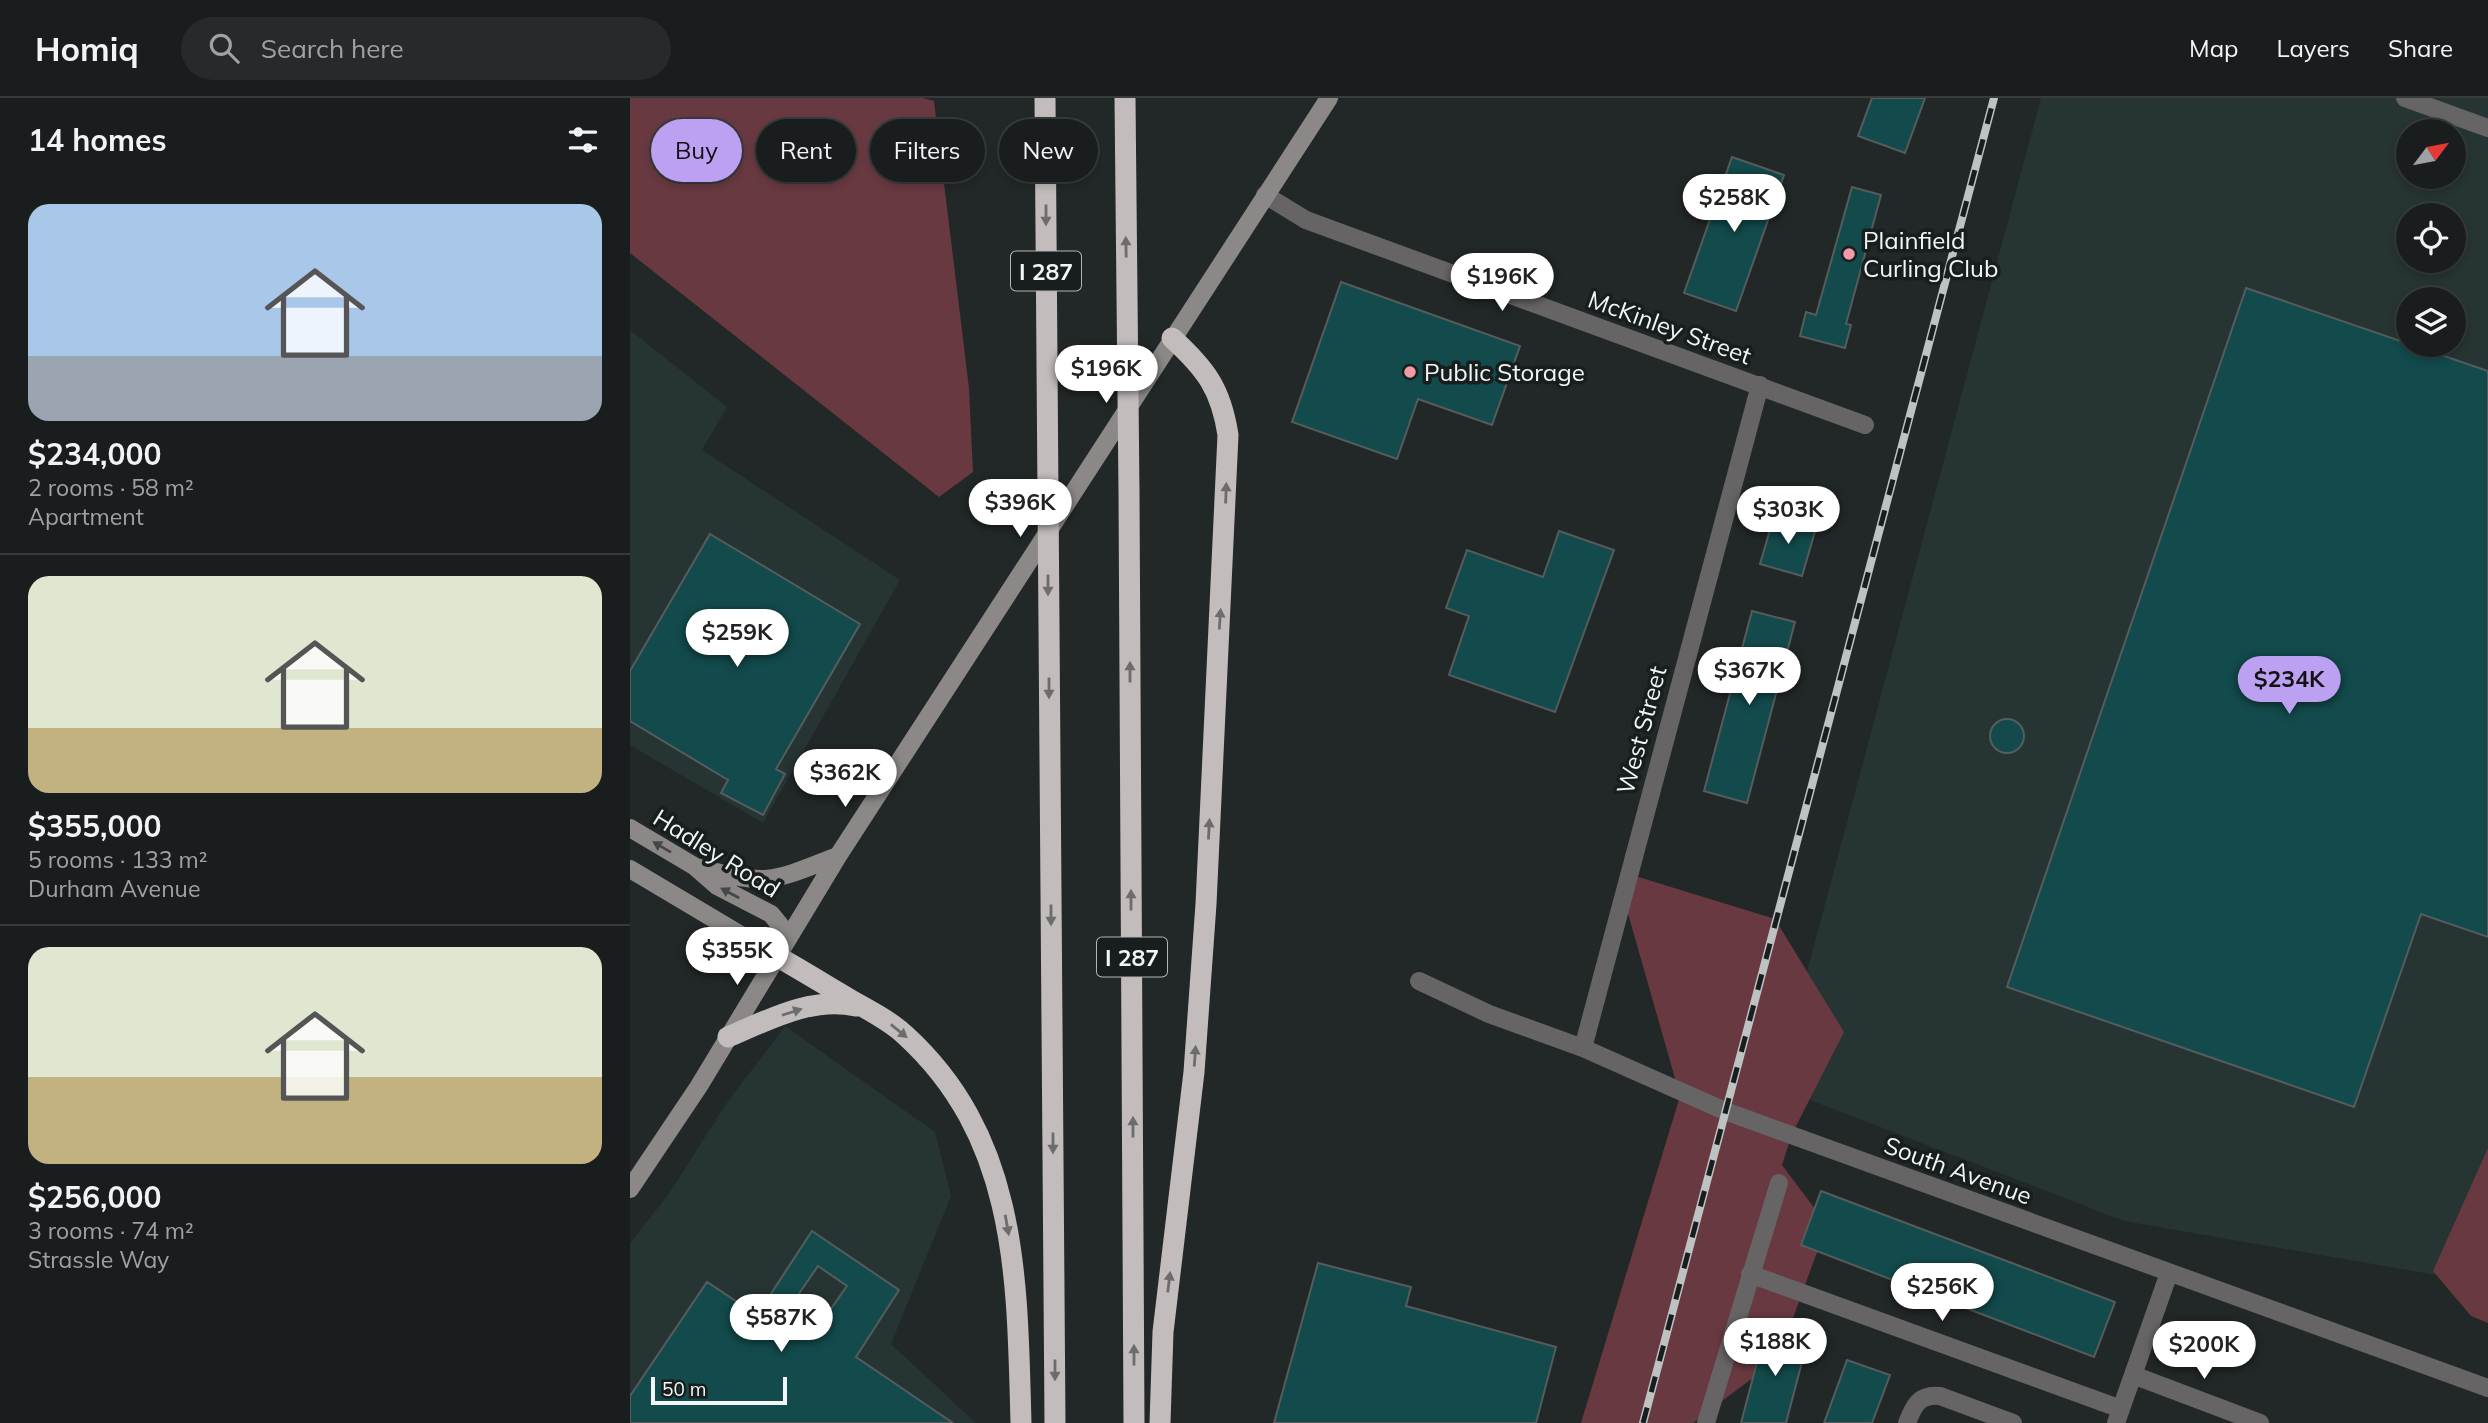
<!DOCTYPE html>
<meta charset="utf-8">
<style>
body{margin:0;font-family:Mulish,sans-serif;background:#272a2a;color:#f1f3f6;height:100vh;display:flex;flex-direction:column;font-size:26px;white-space:nowrap}
*{box-sizing:border-box;margin:0}
p{font-size:23px;color:#9fa2a4}
.icon{flex:none;width:38px;height:38px;fill:none;stroke:currentColor;stroke-width:2;stroke-linecap:round;stroke-linejoin:round}
.map{position:relative;flex:1;overflow:hidden}
.sheet{display:flex;flex-direction:column;background:#1a1d1d;width:630px}
.sheet>*{flex:none}
.hud{position:absolute;left:21px;top:21px;width:665px;height:63px;display:flex;gap:14px}
.needle{width:46px;rotate:58deg}
.buttons{position:absolute;left:1766px;top:21px;display:grid;gap:14px}
.buttons a{display:grid;place-items:center;width:70px;height:70px;border-radius:50%;background:#1a1d1d;box-shadow:0 4px 10px #0003,0 0 0 2px #383b3b;font-size:35px}
.scale{position:absolute;left:21px;bottom:18px;width:136px;box-sizing:border-box;padding-left:7px;border:4px solid #f2f6f6;border-top:0;font-size:19px;line-height:24px;white-space:nowrap;color:#f2f6f6;-webkit-text-stroke:5px #181d1d;paint-order:stroke}
.price{position:absolute;translate:-50% -60px;padding:0 16px;border-radius:24px;background:#fff;color:#222;font-size:23px;line-height:46px;filter:drop-shadow(0 2px 4px #0008)}
.price::after{content:'';position:absolute;left:50%;top:42px;width:21px;height:16px;margin-left:-10px;background:inherit;clip-path:polygon(0 0,100% 0,50% 100%)}
.price.on{background:#bca0f2;color:#111}
ul{padding:0;list-style:none}
li{display:grid;align-content:center;gap:14px;height:371px;padding:0 28px}
li+li{border-top:2px solid #383b3b}
li span{display:grid;place-items:center;height:217px;border-radius:21px;color:#555}
li>.icon{margin-inline-start:auto}
span .icon{width:126px;height:126px;fill:#fffc;stroke-width:1}
li b{font-size:30px}
h2{display:flex;justify-content:space-between;align-items:center;height:84px;padding:0 28px;font-size:30px}
.pill{padding:0 24px;border-radius:32px;background:#1a1d1d;box-shadow:0 4px 10px #0003,0 0 0 2px #383b3b;font-size:24px;line-height:63px}
.pill.on{background:#bca0f2;color:#111}
header{display:flex;align-items:center;gap:42px;box-sizing:border-box;height:98px;padding:0 35px;background:#1a1d1d;border-bottom:2px solid #383b3b}
header strong{font-size:33px}
nav{display:flex;gap:38px;margin-inline-start:auto;font-size:24px}
.search{width:490px;height:63px;background:#272a2a;display:flex;align-items:center;gap:18px;box-sizing:border-box;padding:0 24px;border-radius:38px;color:#9fa2a4;font-size:26px}
main{display:flex;flex:1;min-height:0}
.map>svg:first-child{display:block}
.built{fill:#273434;fill-rule:evenodd}
.green{fill:#683941}
.building{fill:#134a4b;stroke:#565c5c;stroke-width:2;fill-rule:evenodd}
.lines{fill:none;stroke-linecap:round;stroke-linejoin:round}
.minor{stroke:#676465;stroke-width:18}
.tertiary{stroke:#676465;stroke-width:18}
.secondary{stroke:#8c8888;stroke-width:18}
.motorway{stroke:#c2bcbc;stroke-width:21}
.rail-casing{stroke:#bec2c2;stroke-width:8}
.rail{stroke:#181d1d;stroke-width:5;stroke-dasharray:16;stroke-linecap:butt}
.oneway{fill:#6d6c6c}
.oneway2{fill:#464848}
.poi-dot{fill:#f39aa9;stroke:#181d1d;stroke-width:2.5}
.labels{text-anchor:middle;dominant-baseline:central;stroke-width:7;stroke-linejoin:round;paint-order:stroke}
.shield{fill:#181d1d;stroke:#b1b5b5;stroke-width:2}
.shield-label{font-size:23px;font-weight:bold;fill:#f2f6f6}
.poi-label{font-size:24px;fill:#f2f6f6;stroke:#181d1d;text-anchor:start}
.street-label{font-size:24px;fill:#f2f6f6;stroke:#181d1d}
</style>
<header>
<strong>Homiq</strong>
<div class="search"><svg class="icon" aria-label="search" viewBox="0 0 24 24"><circle cx="10" cy="10" r="6"/><path d="M15 15l6 6"/></svg>Search here</div>
<nav><a>Map</a><a>Layers</a><a>Share</a></nav>
</header>
<main>
<section class="sheet">
<h2>14 homes<svg class="icon" aria-label="filters" viewBox="0 0 24 24"><path d="M4 7h16M4 17h16"/><circle cx="9" cy="7" r="2"/><circle cx="15" cy="17" r="2"/></svg></h2>
<ul>
<li><span style="background:linear-gradient(#a9c7e8 70%,#9aa5b1 0)"><svg class="icon" aria-label="home" viewBox="0 0 24 24"><path d="M3 11l9-7 9 7M6 9v11h12V9"/></svg></span><div><b>$234,000</b><p>2 rooms · 58 m²</p><p>Apartment</p></div></li>
<li><span style="background:linear-gradient(#dfe7d0 70%,#c2b280 0)"><svg class="icon" aria-label="home" viewBox="0 0 24 24"><path d="M3 11l9-7 9 7M6 9v11h12V9"/></svg></span><div><b>$355,000</b><p>5 rooms · 133 m²</p><p>Durham Avenue</p></div></li>
<li><span style="background:linear-gradient(#dfe7d0 60%,#c2b280 0)"><svg class="icon" aria-label="home" viewBox="0 0 24 24"><path d="M3 11l9-7 9 7M6 9v11h12V9"/></svg></span><div><b>$256,000</b><p>3 rooms · 74 m²</p><p>Strassle Way</p></div></li>
</ul>
</section>
<div class="map">
<svg width="1858" height="1325" viewBox="0 0 1858 1325">
<rect width="100%" height="100%" fill="#222727"/>
<path class="built" d="M1411,0H1858V1186L1494,1123L1146,989ZM1778,33H1824V79H1778ZM1778,117H1824V163H1778ZM1778,201H1824V247H1778Z
M0,232L97,309L72,352L270,482L133,725L0,647Z
M155,928L305,1034L321,1098L261,1246L346,1325H0V1145L38,1097L96,1006Z"/>
<path class="green" d="M0,0H293L304,3L339,290L343,374L309,399L0,155Z
M1002,777L1145,821L1214,934L1162,1036L1152,1067L1197,1127L1148,1261L1063,1325H951L1050,998L995,805Z
M1858,1050V1225L1841,1218L1803,1173Z"/>
<path class="building" d="M1242,0H1295L1275,55L1228,38Z
M1102,59L1154,77L1106,213L1054,195Z
M1222,89L1251,97L1216,226L1221,227L1215,250L1170,238L1176,214L1186,217Z
M711,184L890,248L862,327L788,301L767,361L662,324Z
M1616,190L1858,273V839L1791,816L1724,1009L1377,889Z
M1144,418L1186,430L1172,478L1130,466Z
M929,433L984,452L925,614L819,577L839,518L816,510L837,452L913,479Z
M80,436L230,526L146,671L155,676L133,717L91,695L98,682L0,623V573Z
M1122,513L1165,524L1117,705L1074,693Z
M1360 638a17 17 0 1 1 34 0a17 17 0 1 1-34 0Z
M1191,1093L1485,1204L1464,1259L1171,1147Z
M182,1133L269,1192L226,1259L323,1325H0V1298L77,1184L127,1217ZM188,1168L217,1188L185,1233L157,1213Z
M688,1165L781,1189L776,1208L926,1249L906,1325H644Z
M1136,1230L1178,1241L1156,1325H1111Z
M1217,1262L1260,1277L1242,1325H1194Z"/>
<g class="lines">
<path class="minor" d="M635,97L676,122L1235,327
M789,883L859,916L953,950L1095,1013L1858,1290
M953,950L1130,287
M1120,1176L1491,1311
M1503,1277L1630,1325
M1076,1325L1149,1085
M1277,1325C1284,1307 1289,1296 1310,1298L1383,1325
M1486,1325L1539,1175"/>
<path class="tertiary" d="M1775,0L1858,30"/>
<path class="secondary" d="M0,730L64,768L87,788L141,816L150,827L153,841L150,852
M66,769C88,774 112,782 135,781C160,779 185,766 208,758
M0,771L148,859
M0,1091L69,988L208,758L699,0"/>
<path class="motorway" d="M415,0L425,1325
M495,0L499,394L504,1325
M148,859C173,873 197,888 221,902C240,913 259,922 275,937C389,1041 387,1182 391,1325
M98,939C138,922 182,898 226,908
M530,1325L533,1234L564,974L576,806L598,337C591,291 576,271 542,240"/>
<g class="rail-casing">
<path id="rail" d="M1013,1325L1364,0"/>
</g>
<use href="#rail" class="rail"/>
</g>
<defs><path id="oneway-solid" d="M-6-.8H1V-3.2L6.5 0L1 3.2V.8H-6Z" transform="scale(1.75)"/></defs>
<g class="oneway">
<use href="#oneway-solid" transform="translate(416 117) rotate(90)"/>
<use href="#oneway-solid" transform="translate(496 149) rotate(-91)"/>
<use href="#oneway-solid" transform="translate(596 395) rotate(-88)"/>
<use href="#oneway-solid" transform="translate(418 487) rotate(90)"/>
<use href="#oneway-solid" transform="translate(590 521) rotate(-86)"/>
<use href="#oneway-solid" transform="translate(500 574) rotate(-90)"/>
<use href="#oneway-solid" transform="translate(419 590) rotate(90)"/>
<use href="#oneway-solid" transform="translate(579 731) rotate(-87)"/>
<use href="#oneway-solid" transform="translate(501 802) rotate(-90)"/>
<use href="#oneway-solid" transform="translate(421 817) rotate(90)"/>
<use href="#oneway-solid" transform="translate(162 914) rotate(-18)"/>
<use href="#oneway-solid" transform="translate(269 933) rotate(39)"/>
<use href="#oneway-solid" transform="translate(565 958) rotate(-86)"/>
<use href="#oneway-solid" transform="translate(503 1029) rotate(-90)"/>
<use href="#oneway-solid" transform="translate(423 1045) rotate(90)"/>
<use href="#oneway-solid" transform="translate(377 1127) rotate(80)"/>
<use href="#oneway-solid" transform="translate(539 1184) rotate(-83)"/>
<use href="#oneway-solid" transform="translate(504 1257) rotate(-90)"/>
<use href="#oneway-solid" transform="translate(425 1272) rotate(90)"/>
</g>
<g class="oneway2">
<use href="#oneway-solid" transform="translate(32 749) rotate(-149)"/>
<use href="#oneway-solid" transform="translate(100 795) rotate(-152)"/>
</g>
<g class="poi-dot">
<circle cx="1219" cy="156" r="7"/>
<circle cx="780" cy="274" r="7"/>
</g>
<g class="labels">
<g class="shield">
<rect x="381" y="153.5" width="70" height="39" rx="5"/>
<rect x="467" y="839.5" width="70" height="39" rx="5"/>
</g>
<g class="shield-label">
<text x="416" y="173">I 287</text>
<text x="502" y="859">I 287</text>
</g>
<g class="poi-label">
<text x="1233" y="142">Plainfield<tspan x="1233" dy="28">Curling Club</tspan></text>
<text x="794" y="274">Public Storage</text>
</g>
<g class="street-label">
<text transform="translate(1040 229) rotate(20)">McKinley Street</text>
<text transform="translate(1011 632) rotate(-75)">West Street</text>
<text transform="translate(87 755) rotate(32)">Hadley Road</text>
<text transform="translate(1328 1072) rotate(20)">South Avenue</text>
</g>
</g>
</svg>
<div class="buttons">
<a><svg class="needle" viewBox="-14 -14 28 28"><path d="M0-13l5 13h-10z" fill="#e53935"/><path d="M0 13l5-13h-10z" fill="#9fa2a4"/></svg></a>
<a><svg class="icon" aria-label="locate" viewBox="0 0 24 24"><circle cx="12" cy="12" r="6"/><path d="M12 2v4M12 18v4M2 12h4M18 12h4"/></svg></a>
<a><svg class="icon" aria-label="layers" viewBox="0 0 24 24"><path d="M12 4l9 5-9 5-9-5zM3 14l9 5 9-5"/></svg></a>
</div>
<div class="scale">50 m</div>
<b class="price" style="left:1104px;top:136px">$258K</b>
<b class="price" style="left:872px;top:215px">$196K</b>
<b class="price" style="left:476px;top:307px">$196K</b>
<b class="price" style="left:390px;top:441px">$396K</b>
<b class="price" style="left:1158px;top:448px">$303K</b>
<b class="price" style="left:107px;top:571px">$259K</b>
<b class="price" style="left:1119px;top:609px">$367K</b>
<b class="price on" style="left:1659px;top:618px">$234K</b>
<b class="price" style="left:215px;top:711px">$362K</b>
<b class="price" style="left:107px;top:889px">$355K</b>
<b class="price" style="left:1312px;top:1225px">$256K</b>
<b class="price" style="left:151px;top:1256px">$587K</b>
<b class="price" style="left:1145px;top:1280px">$188K</b>
<b class="price" style="left:1574px;top:1283px">$200K</b>
<div class="hud">
<a class="pill on">Buy</a>
<a class="pill">Rent</a>
<a class="pill">Filters</a>
<a class="pill">New</a>
</div>
</div>
</main>
